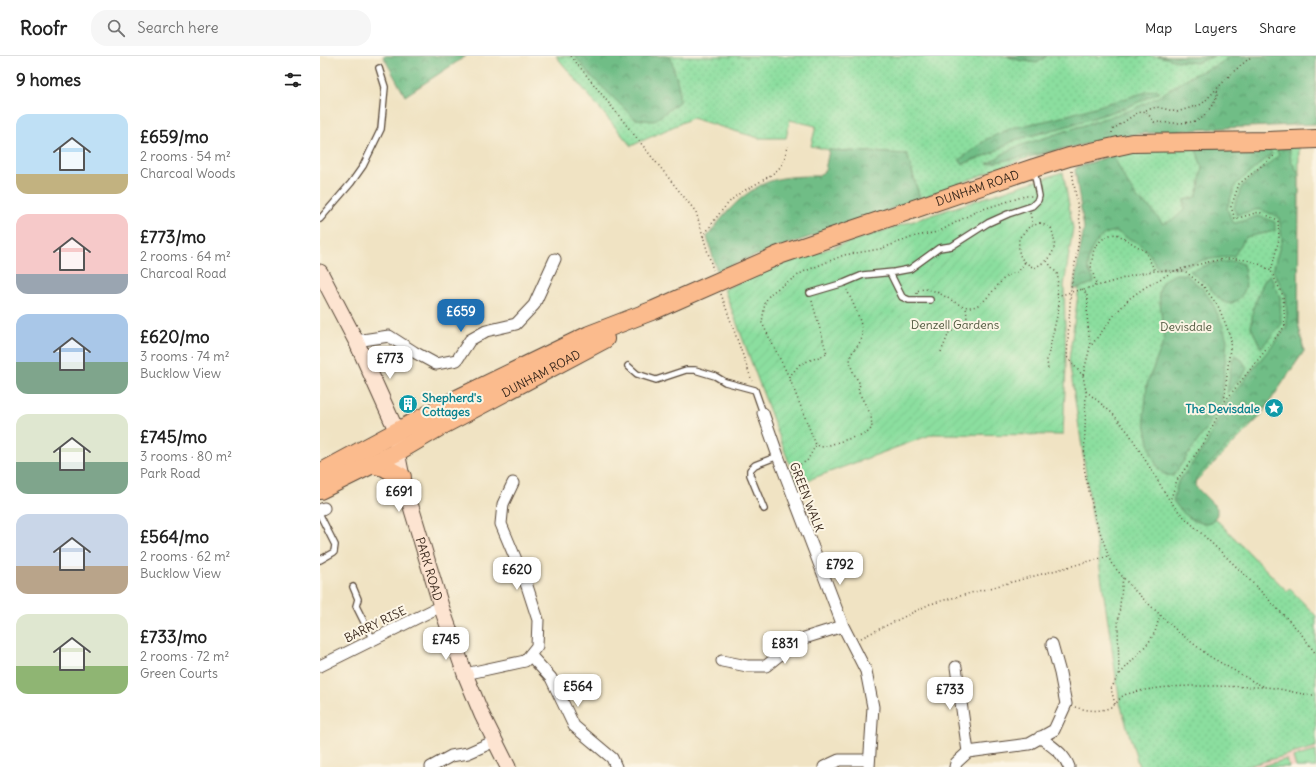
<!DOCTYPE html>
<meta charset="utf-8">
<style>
body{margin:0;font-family:Delius,sans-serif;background:#f6f6f6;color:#222;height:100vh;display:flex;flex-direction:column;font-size:15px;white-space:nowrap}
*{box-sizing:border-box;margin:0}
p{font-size:13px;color:#767676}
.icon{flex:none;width:22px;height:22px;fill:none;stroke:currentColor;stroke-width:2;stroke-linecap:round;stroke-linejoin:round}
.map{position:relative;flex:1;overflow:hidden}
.drawer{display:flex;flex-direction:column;background:#fff;width:320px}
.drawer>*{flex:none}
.price{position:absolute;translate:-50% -34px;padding:0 9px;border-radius:8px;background:#fff;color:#222;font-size:13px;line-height:26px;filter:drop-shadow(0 1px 2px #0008)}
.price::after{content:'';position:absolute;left:50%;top:24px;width:12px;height:9px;margin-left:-6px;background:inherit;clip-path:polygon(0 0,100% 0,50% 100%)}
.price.selected{background:#1f6fb2;color:#fff}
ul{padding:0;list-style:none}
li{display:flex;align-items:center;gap:12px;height:100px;padding:0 16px}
li span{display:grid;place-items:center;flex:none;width:112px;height:80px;border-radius:12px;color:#555}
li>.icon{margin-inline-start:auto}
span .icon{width:48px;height:48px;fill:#fffc;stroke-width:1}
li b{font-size:17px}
h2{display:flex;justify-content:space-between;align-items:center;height:48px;padding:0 16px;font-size:17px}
header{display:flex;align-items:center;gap:24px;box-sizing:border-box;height:56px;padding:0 20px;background:#fff;border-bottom:1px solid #e0e0e0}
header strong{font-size:19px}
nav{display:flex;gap:22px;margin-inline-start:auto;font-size:14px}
.search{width:280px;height:36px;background:#f6f6f6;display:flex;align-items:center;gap:10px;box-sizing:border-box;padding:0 14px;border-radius:16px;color:#767676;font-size:15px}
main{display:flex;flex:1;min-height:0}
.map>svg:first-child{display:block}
.built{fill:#f5d2c3}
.grass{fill:url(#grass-dots);stroke:#63845e}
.forest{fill:url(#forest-crowns);stroke:#567452}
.garden{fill:url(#garden-furrows);stroke:#63845e}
.pitch{fill:#8bde9f;stroke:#63845e}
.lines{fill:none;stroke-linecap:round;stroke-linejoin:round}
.service-casing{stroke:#564637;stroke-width:8}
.minor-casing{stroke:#564637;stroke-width:13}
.secondary-casing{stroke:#564637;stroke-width:17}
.trunk-casing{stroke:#564637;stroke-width:20}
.path{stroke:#564637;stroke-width:1.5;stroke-dasharray:1 3;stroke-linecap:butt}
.service{stroke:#fff;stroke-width:5.5}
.minor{stroke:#fff;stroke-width:11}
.secondary{stroke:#fde4d1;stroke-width:15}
.trunk{stroke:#fbbb8d;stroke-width:18}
.labels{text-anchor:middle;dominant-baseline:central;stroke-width:4;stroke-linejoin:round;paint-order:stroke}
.street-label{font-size:12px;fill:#3b2a1e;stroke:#fcf5e5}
.park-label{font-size:12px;fill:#4f573e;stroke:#fcf5e5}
.culture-label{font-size:12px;font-weight:bold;fill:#0d838f;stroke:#fcf5e5;text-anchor:start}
</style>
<header>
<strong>Roofr</strong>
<div class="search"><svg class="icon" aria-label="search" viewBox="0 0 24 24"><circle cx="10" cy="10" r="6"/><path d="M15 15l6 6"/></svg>Search here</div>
<nav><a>Map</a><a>Layers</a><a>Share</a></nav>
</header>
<main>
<section class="drawer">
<h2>9 homes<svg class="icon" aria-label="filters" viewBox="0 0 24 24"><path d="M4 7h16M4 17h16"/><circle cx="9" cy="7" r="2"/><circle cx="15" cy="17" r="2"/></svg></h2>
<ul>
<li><span style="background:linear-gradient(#bfe0f5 75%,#c2b280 0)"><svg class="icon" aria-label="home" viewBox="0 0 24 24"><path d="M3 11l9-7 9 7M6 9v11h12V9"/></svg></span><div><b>£659/mo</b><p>2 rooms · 54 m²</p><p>Charcoal Woods</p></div></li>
<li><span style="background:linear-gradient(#f6c9c9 75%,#9aa5b1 0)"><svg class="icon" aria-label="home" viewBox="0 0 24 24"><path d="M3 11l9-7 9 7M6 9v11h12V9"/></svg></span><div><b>£773/mo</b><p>2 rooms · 64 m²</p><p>Charcoal Road</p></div></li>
<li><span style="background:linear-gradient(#a9c7e8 60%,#7fa58c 0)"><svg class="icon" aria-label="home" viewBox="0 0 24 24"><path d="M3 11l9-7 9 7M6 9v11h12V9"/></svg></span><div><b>£620/mo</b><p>3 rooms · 74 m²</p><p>Bucklow View</p></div></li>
<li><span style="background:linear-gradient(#dfe7d0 60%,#7fa58c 0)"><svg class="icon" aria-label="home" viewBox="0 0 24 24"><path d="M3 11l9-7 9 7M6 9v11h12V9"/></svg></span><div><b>£745/mo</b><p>3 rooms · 80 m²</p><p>Park Road</p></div></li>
<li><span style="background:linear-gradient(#c9d6e8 65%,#b9a48a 0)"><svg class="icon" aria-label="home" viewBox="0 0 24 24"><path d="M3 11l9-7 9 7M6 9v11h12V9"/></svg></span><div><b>£564/mo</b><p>2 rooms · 62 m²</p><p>Bucklow View</p></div></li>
<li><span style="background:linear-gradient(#dfe7d0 65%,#8fb573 0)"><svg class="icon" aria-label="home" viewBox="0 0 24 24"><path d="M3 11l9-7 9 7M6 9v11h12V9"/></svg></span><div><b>£733/mo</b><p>2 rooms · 72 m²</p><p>Green Courts</p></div></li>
</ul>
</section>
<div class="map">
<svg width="996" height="711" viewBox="0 0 996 711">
<defs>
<pattern id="grass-dots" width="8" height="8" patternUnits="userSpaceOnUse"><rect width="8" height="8" fill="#8bde9f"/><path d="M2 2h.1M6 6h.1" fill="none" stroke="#79bf88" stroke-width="1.8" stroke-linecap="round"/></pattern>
<pattern id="forest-crowns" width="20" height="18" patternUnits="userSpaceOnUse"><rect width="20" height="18" fill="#70bd86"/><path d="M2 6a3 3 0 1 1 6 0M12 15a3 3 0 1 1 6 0" fill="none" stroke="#5d9a6d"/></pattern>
<pattern id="garden-furrows" width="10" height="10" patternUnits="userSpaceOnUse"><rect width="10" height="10" fill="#8bde9f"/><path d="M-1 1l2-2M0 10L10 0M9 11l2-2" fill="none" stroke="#79bf88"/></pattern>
</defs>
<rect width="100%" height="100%" fill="#fcf5e5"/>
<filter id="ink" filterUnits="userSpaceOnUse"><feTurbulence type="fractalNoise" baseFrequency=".025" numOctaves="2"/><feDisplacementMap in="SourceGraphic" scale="8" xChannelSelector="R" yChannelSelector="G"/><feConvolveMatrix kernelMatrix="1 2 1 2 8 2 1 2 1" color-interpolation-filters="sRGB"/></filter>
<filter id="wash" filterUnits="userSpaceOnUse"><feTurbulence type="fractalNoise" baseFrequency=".012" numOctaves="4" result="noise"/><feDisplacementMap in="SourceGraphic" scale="16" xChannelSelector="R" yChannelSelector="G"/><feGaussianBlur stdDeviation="0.9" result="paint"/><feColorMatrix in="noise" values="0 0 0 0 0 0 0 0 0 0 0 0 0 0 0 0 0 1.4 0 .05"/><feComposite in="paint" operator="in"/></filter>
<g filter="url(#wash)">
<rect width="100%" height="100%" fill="#f0e3c3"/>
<path class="built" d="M996,691V711H924Z"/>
<path class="grass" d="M236,0H946L815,75L700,104L600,143L587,98L509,94L491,90L496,70L470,64L466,82H439L418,76L372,62L311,90Z
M979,90L978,267L984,295L938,363L867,434L967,535L970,533L996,560V691L924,711H819L800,647L749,304L759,231L769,172L757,111L816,92Z"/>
<path class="forest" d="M63,0H146L85,40Z
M255,0H345L351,2L359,32V46L334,65L315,63L269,18Z
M687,0H727L717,7L698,4Z
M838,0H894L876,7L858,5Z
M910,0H996V68L903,72L816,78L667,108L693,92L814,53L838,41L869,21L901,7Z
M837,33L840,36L808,51L744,71L695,84L670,98L643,108L639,104L667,83L692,72L734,63Z
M948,90L952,98L916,128L907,152L912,166L916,167L938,160L955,166V175L926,181L914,200L884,204L855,213L844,211L838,213C829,197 827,191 810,183C805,181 800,177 796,176C779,174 767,197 768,211C769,216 772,221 774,225L773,227L753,234L764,172L755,114L756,112L793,99L805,123L818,143L830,152L843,168L854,163L864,154V144L876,141L879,132L882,111L875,91Z
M954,90H969L971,104L979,119L978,267L984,295L938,363L925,372L876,422L875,430L897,452V458L894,464C890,466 886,468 882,467C870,465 859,454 853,444L858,426L886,389L905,348L967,271L966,240L953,214L962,183L959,161L939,153L916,159L914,151L922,130L959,99Z
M509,94L587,98L600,143L429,202L397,215L387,181C402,161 418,141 441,129C458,120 480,120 499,120L505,114Z
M915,205L923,208C925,219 929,231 921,240C906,258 897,239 887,229C882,224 875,220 870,215L893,207Z
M855,218H865L883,233L894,250L902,268L907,284L902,343L889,369L853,420L846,419L839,414L834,404L830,393L824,361L827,328L844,284L839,237L842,226Z
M950,218L960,241L961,269L941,292L931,271L933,252L944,225Z
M915,299L922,304L927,312L925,316L907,337L912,304Z"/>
<path class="garden" d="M743,116L753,172L744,230L746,311L743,379L613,378L477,428L404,233L462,208Z"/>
<path class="pitch" d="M996,695V711H976L973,701Z
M967,703L969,711H939Z"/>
</g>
<g filter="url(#ink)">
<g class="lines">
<g class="service-casing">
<path id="service" d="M0,163L31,127L43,110L61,73L65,31L59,12
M570,217L582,241L589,244H610
M490,237L524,227L543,219L574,216L590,213L619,192L632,190L668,167L688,158L712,150L718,144L719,140L714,115
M308,310L317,318L336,324L366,314H375L395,320L405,326L435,334L443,357
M474,442L481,438
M444,453L430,419V414L435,409L458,400
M0,459L15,489L14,496L0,504
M33,531L38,543L36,550L53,584"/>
</g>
<g class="minor-casing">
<path id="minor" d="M36,285L69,280L94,296L116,308L137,304L150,284L166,275L196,268L214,249L235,203
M443,357L458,400L523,570L546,615L553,651L549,711
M0,454L4,452
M210,599L231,622L254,670L292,702L296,711
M402,605L427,610H446L478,584L523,570
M0,610L121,550
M636,611L648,696
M145,618L205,605L217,590L218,564L207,530L181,468L183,448L193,427
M720,681C731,690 744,697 749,711
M111,711L131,700L148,697L175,685
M504,711L519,704H548
M635,711L636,707L648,696L709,688L734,674L746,648L740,617L732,588"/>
</g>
<g class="secondary-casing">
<g id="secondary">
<path id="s1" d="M0,216L36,285L77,376V396L82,421L121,550L145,618L162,659L188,711"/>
</g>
</g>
<g class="trunk-casing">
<g id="trunk">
<path d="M51,408L64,411L82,421"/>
<path id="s2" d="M0,417L139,342L269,279L334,254L459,199L714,112L749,101L812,87L948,85L996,83"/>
<path id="s3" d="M0,434L77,396L121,370L285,283"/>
</g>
</g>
<path class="path" d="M251,0L376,156L393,214
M826,54L837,51L857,56L882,48L913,16L932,0
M792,77V74L817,57L826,55L834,66H837C848,67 875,69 883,61C887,57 890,52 893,48C896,42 898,40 897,33
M752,115L761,172L751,231L747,301L763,320L766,335L764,412L775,462L791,507L812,532L856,574L889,600L934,626L945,631
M710,157L713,169
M720,167L731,172C739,193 733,202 714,212C699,203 698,200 699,182L709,171Z
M383,181C393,166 402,152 416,140C428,131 457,119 462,108C465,103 466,96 467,90
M727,205L738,219L737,235L739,251L727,304L728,314
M857,214C890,206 920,193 951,215
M774,230L776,228L771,210L774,193L781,184L790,179L797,178L825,195L835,215
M762,233L766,237L768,243L767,259L770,289
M737,237L742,239C755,234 770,232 784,228C807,222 828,212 854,215
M401,238L432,325
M597,238V235C616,226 634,253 652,251C666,249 676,228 687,220C690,218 694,217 698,216L705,206
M492,245L507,298L480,308L469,321L496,389L503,391L547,377L552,372L551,359L538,335L540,328C534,318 525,305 534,294C537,290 541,286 542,281C544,268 532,246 527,234
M621,296L629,277L638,271L647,261L646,251
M763,319L770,291L796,257L810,242L824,232L854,215H865L884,231L898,250L906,269L911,283L904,347L885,385L857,424L850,445
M469,321L442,267L445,246L450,238L457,233L483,216L524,199L560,193L596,180L618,176L657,155L705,140H712
M766,335L792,357L809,377L850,445L860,457L925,519L979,575L996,598
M905,345L965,270L963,240L951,215L959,183L958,164L939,156L915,163L911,151L919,128L955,99
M473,412L487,405L496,389
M541,582L610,548L789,500
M800,618L829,586L835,576L840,559
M795,648L791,633L799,618L798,568L803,521
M755,651C767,655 783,657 794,649C799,645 800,640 807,638C851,626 900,631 945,631C962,632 978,639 996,639"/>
<use href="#service" class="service"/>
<use href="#minor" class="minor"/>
<use href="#secondary" class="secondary"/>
<use href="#trunk" class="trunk"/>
</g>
</g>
<defs>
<g id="building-disc" transform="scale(1)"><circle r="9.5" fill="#0f9aa8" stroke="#fcf5e5"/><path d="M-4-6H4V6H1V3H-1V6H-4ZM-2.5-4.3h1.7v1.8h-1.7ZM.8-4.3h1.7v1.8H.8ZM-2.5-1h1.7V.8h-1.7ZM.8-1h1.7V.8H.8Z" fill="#fff"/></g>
<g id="sight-disc" transform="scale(1)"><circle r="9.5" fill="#0f9aa8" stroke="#fcf5e5"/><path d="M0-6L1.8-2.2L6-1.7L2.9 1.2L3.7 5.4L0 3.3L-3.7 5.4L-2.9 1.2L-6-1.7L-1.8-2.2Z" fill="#fff"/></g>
</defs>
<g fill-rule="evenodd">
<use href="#building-disc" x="88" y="348"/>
<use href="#sight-disc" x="954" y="352"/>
</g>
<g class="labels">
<g class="street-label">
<text stroke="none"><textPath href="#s2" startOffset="718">DUNHAM ROAD</textPath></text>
<text stroke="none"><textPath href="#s3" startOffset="250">DUNHAM ROAD</textPath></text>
<text transform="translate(487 441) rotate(69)">GREEN WALK</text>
<text stroke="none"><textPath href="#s1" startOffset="319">PARK ROAD</textPath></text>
<text transform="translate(55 568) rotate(-26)">BARRY RISE</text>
</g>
<g class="park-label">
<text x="635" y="268">Denzell Gardens</text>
<text x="866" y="270">Devisdale</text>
</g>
<g class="culture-label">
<text x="102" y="341">Shepherd's<tspan x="102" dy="14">Cottages</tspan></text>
<text x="940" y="352" text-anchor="end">The Devisdale</text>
</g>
</g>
</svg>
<b class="price selected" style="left:141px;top:277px">£659</b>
<b class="price" style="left:70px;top:324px">£773</b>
<b class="price" style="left:79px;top:457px">£691</b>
<b class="price" style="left:520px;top:530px">£792</b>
<b class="price" style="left:197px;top:535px">£620</b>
<b class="price" style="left:126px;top:605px">£745</b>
<b class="price" style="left:465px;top:609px">£831</b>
<b class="price" style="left:258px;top:652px">£564</b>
<b class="price" style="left:630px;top:655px">£733</b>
</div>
</main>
